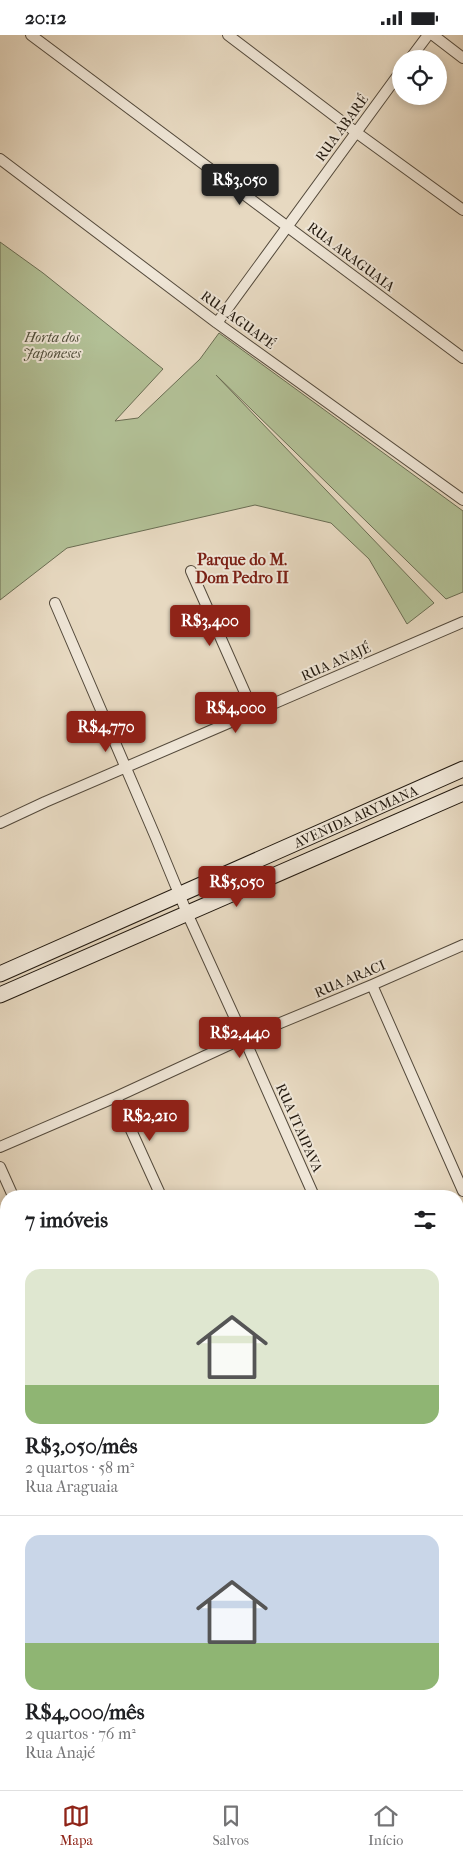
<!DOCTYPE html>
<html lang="pt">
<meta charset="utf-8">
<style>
body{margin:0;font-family:"IM FELL French Canon",serif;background:#f2f2f2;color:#202124;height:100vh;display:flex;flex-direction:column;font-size:19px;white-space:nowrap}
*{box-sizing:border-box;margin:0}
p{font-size:16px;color:#757577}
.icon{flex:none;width:28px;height:28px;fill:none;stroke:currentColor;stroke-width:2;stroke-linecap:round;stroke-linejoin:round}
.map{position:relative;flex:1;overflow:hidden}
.drawer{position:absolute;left:0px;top:1155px;width:464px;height:600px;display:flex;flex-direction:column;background:#fff;border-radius:20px 20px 0 0;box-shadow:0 2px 8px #0003}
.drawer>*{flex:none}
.buttons{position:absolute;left:392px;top:15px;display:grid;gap:10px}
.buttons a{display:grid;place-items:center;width:55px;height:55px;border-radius:50%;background:#fff;box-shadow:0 2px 8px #0003;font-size:25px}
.price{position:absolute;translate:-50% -42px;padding:0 11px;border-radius:5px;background:#8f2418;color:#fff;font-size:16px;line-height:32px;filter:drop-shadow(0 1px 2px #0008)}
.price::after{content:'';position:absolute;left:50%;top:30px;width:15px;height:11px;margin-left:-8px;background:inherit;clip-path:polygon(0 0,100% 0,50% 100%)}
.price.current{background:#222;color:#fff}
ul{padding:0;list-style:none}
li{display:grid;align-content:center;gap:10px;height:265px;padding:0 25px}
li+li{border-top:1px solid #e0e0e0}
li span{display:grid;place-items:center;height:155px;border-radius:15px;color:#555}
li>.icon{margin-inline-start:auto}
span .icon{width:90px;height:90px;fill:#fffc;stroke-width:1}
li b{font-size:21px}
h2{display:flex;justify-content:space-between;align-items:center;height:60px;padding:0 25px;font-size:21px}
.status{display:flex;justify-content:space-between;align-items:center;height:35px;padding:0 25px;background:#fff;direction:ltr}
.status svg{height:14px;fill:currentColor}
.menu{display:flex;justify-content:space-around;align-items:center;height:70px;border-top:1px solid #e0e0e0;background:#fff;font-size:14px;color:#757577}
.menu a{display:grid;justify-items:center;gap:2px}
.menu .current{color:#8f2418}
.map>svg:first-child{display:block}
.green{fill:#b2c096;stroke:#6a6d53}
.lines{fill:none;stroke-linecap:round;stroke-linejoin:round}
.street-casing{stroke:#544a3c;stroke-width:12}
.secondary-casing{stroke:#231a10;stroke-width:17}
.path{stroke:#231a10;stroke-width:2.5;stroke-dasharray:4 2.5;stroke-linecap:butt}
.street{stroke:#efe6d7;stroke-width:10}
.secondary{stroke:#efe6d7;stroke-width:15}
.labels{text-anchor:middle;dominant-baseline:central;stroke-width:4;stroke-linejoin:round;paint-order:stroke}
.street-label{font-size:14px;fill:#231a10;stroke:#efe6d7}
.park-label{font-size:14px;font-style:italic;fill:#4e4c38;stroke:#efe6d7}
.quarter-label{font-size:16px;font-weight:bold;fill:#7a1f14;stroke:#efe6d7}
</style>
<div class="status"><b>20:12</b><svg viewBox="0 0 49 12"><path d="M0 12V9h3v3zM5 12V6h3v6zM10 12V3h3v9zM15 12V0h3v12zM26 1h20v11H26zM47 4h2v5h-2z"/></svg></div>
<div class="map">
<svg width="463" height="1755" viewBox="0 0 463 1755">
<rect width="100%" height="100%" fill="#e7d9c1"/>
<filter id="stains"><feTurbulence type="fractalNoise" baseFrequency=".004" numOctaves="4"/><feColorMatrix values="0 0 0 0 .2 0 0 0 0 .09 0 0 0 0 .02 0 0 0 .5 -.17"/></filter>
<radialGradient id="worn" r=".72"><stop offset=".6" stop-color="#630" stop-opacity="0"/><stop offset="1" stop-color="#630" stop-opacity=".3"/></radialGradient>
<path class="green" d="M0,207L43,238L163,334L115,386L138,383L200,324L219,298L463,476V557L446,564L216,340L434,568L407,589L369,524L331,488L255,470L67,513L0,565Z
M6,1425V1749H153L152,1755H0V1428Z
M195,1749H221L226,1755H185Z"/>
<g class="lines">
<g class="street-casing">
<path id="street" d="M31,0L463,323
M228,0L357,98L463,175
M433,0L463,23
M410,24L428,0
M0,124L217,288L463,465
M217,288L401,36
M191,536L254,678
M55,568L156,803L187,878L244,1003L314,1161
M0,788L45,767L463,587
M372,950L463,1156
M116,1062L161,1161
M0,1112L116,1062L244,1003L372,950L463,910
M0,1132L13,1161
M458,1631L463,1630
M175,1753L182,1749
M436,1755L463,1751"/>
</g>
<g class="secondary-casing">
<g id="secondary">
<path id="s1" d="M0,939L463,734"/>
<path d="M0,960L463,758"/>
<path d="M458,1336L463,1335"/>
<path d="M458,1358L463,1357"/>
<path d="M0,1403L6,1400"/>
<path d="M0,1420L6,1417"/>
<path d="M236,1749L240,1755"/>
</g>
</g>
<path class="path" d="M0,1470L6,1472
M0,1601L6,1593
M0,1738L6,1741
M21,1749L32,1755
M126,1755L130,1749"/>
<use href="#street" class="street"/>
<use href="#secondary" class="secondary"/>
</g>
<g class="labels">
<g class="street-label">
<text transform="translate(342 93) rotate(-54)">RUA ABARÉ</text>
<text transform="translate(351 222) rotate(37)">RUA ARAGUAIA</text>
<text transform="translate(238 285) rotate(36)">RUA AGUAPÉ</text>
<text transform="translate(336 627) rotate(-24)">RUA ANAJÉ</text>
<text stroke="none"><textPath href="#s1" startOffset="389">AVENIDA ARYMANA</textPath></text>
<text transform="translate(350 944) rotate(-23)">RUA ARACI</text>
<text transform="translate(299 1093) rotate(66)">RUA ITAIPAVA</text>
</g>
<g class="park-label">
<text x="52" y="302">Horta dos<tspan x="52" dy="16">Japoneses</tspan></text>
</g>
<g class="quarter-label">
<text x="242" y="524">Parque do M.<tspan x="242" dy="18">Dom Pedro II</tspan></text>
</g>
</g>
<rect width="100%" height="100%" filter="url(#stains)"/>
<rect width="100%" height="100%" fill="url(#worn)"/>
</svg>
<div class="buttons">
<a><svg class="icon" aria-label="locate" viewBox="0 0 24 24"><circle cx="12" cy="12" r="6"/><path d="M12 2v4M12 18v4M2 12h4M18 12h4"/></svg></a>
</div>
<b class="price current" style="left:240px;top:171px">R$3,050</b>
<b class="price" style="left:210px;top:612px">R$3,400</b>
<b class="price" style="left:236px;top:699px">R$4,000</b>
<b class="price" style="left:106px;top:718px">R$4,770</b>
<b class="price" style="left:237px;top:873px">R$5,050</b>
<b class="price" style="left:240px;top:1024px">R$2,440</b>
<b class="price" style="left:150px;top:1107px">R$2,210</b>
<section class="drawer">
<h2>7 imóveis<svg class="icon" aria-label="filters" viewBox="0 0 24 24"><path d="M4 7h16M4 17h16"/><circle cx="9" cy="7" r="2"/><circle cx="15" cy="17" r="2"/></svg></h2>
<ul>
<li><span style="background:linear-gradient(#dfe7d0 75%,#8fb573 0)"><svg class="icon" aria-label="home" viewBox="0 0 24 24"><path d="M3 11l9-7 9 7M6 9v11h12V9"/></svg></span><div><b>R$3,050/mês</b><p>2 quartos · 58 m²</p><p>Rua Araguaia</p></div></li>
<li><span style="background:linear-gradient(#c9d6e8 70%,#8fb573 0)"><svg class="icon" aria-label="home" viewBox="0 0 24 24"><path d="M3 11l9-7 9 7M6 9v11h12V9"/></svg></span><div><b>R$4,000/mês</b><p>2 quartos · 76 m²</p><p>Rua Anajé</p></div></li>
</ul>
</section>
</div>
<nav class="menu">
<a class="current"><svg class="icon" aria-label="map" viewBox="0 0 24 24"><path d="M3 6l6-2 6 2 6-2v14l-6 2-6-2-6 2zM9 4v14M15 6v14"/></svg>Mapa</a>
<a><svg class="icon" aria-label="saved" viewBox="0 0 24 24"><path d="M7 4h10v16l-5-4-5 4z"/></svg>Salvos</a>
<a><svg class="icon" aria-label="home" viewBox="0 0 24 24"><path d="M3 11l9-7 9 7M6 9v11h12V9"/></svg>Início</a>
</nav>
